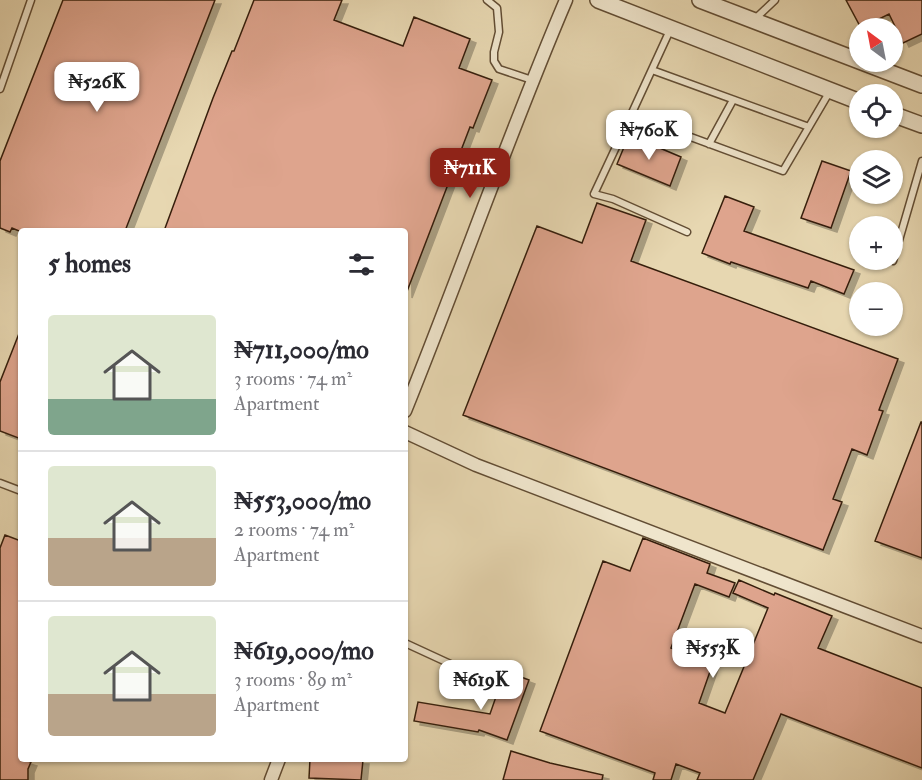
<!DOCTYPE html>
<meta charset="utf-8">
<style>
body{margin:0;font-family:"IM FELL Double Pica",serif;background:#f2f2f3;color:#2b2b33;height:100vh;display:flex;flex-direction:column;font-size:22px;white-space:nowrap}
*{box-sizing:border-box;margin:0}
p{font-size:20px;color:#7c7c81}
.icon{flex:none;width:33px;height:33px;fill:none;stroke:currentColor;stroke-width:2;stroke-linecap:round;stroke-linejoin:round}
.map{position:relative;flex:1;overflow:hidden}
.side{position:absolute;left:18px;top:228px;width:390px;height:534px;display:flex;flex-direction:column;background:#fff;border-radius:6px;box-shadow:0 2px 4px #0004}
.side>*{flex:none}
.needle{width:39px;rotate:328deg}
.fabs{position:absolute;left:849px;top:18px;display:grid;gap:12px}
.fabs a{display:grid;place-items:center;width:54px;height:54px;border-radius:50%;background:#fff;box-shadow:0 2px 4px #0004;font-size:30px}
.price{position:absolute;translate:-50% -51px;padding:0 14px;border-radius:12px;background:#fff;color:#222;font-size:20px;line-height:39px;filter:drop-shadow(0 2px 3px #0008)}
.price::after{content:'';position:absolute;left:50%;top:36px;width:18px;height:14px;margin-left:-9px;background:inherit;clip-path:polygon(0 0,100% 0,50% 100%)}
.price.current{background:#8f2418;color:#fff}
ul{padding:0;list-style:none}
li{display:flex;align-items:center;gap:18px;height:150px;padding:0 30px}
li+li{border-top:2px solid #e1e1e2}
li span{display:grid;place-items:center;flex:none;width:168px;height:120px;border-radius:6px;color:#555}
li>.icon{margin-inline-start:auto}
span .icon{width:72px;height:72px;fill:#fffc;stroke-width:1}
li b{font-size:26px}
h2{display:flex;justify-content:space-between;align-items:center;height:72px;padding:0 30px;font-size:26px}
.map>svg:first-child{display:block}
.building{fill:#dea48d;stroke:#361f0b;stroke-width:1.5;filter:url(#shadow)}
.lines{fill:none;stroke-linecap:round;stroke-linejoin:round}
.service-casing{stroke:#624d34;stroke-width:9}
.minor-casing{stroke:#624d34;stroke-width:15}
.tertiary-casing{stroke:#624d34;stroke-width:18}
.service{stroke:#efe5cc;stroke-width:6}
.minor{stroke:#efe5cc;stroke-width:12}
.tertiary{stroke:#efe5cc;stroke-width:15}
</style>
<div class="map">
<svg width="922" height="780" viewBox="0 0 922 780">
<defs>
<filter id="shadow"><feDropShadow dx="6" dy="4" stdDeviation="0" flood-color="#0004"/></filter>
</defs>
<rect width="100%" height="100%" fill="#e7d7b1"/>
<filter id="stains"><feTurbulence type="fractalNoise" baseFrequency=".00333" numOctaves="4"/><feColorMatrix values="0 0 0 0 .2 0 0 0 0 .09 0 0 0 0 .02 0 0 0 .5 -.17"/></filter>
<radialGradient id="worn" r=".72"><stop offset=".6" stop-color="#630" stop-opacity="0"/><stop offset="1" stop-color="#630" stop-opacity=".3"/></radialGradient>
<path class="building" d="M63,0H215L125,231H19L12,228L10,232L0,228V161Z
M254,0H342L334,20L403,46L414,17L470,39L459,68L492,80L473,128L470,127L406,294L405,231H164L213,98L232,51H234Z
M846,0H922V34L903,43L889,14L861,28Z
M629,135L681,157L670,186L617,164Z
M822,161L851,171L831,228L801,218Z
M725,196L754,207L744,231L854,270L844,294L811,281L808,288L731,262L730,264L702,253Z
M597,203L646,220L631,261L898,359L879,410L883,411L867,455L852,449L833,499L842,502L823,550L463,415L537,226L582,243Z
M20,331H21V439L0,431V382Z
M921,422H922V558L875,541Z
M5,535L21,541V759L31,762L28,769V780H0V548Z
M643,538L710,564L707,573L735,583L729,597L695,584L671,648L713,663L699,703L725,713L768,608L733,593L739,580L774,595L775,593L832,616L818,648L922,688V768L781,714L753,780H697L700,773L676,764L671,780H653L655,773L540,731L603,561L630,571Z
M505,671L529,680L507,740L479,730L478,732L414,721L418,702L490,714Z
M511,751L550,763L603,775L602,780H503Z
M310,759L363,760L361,780L309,778Z"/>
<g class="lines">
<g class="service-casing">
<path id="service" d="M487,0L497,8L499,32L494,52V61L499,69L532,80
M755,19L775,0
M671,28L631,115L783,171L830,91
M652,70L809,127
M0,89L31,0
M631,115L594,194L613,199L687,232
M709,144L733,100
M893,261L922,161
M0,483L21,491
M405,643L483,679"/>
</g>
<g class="minor-casing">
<path id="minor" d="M405,411C460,275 508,136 566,0
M405,432L476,465L922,636
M271,780L279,759"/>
</g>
<g class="tertiary-casing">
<path id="tertiary" d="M598,0L860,102
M700,0L922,85
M892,114L922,125"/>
</g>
<use href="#service" class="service"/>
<use href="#minor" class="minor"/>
<use href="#tertiary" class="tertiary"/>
</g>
<rect width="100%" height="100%" filter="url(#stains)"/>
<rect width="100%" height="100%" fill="url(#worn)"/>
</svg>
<div class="fabs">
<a><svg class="needle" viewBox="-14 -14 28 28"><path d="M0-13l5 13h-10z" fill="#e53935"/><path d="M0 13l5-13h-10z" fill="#7c7c81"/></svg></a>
<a><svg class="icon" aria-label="locate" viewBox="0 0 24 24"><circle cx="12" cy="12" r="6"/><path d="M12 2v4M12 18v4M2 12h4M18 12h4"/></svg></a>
<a><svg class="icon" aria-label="layers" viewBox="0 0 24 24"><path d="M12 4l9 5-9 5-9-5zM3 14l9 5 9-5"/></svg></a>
<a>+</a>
<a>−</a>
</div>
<b class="price" style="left:97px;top:113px">₦526K</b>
<b class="price" style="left:649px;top:161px">₦760K</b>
<b class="price current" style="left:470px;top:199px">₦711K</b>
<b class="price" style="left:713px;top:679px">₦553K</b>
<b class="price" style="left:481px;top:711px">₦619K</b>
<section class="side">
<h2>5 homes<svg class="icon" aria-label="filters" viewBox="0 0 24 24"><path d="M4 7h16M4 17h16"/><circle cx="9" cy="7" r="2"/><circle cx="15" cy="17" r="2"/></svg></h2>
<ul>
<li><span style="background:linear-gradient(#dfe7d0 70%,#7fa58c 0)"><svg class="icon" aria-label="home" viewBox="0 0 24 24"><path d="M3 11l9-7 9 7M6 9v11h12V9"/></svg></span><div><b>₦711,000/mo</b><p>3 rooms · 74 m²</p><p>Apartment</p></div></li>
<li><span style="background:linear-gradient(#dfe7d0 60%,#b9a48a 0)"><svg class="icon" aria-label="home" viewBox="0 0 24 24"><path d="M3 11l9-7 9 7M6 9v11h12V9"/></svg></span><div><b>₦553,000/mo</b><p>2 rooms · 74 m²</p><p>Apartment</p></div></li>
<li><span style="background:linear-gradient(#dfe7d0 65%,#b9a48a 0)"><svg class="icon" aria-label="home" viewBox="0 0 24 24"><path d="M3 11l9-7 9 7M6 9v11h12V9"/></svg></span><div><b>₦619,000/mo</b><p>3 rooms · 89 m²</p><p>Apartment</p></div></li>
</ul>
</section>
</div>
